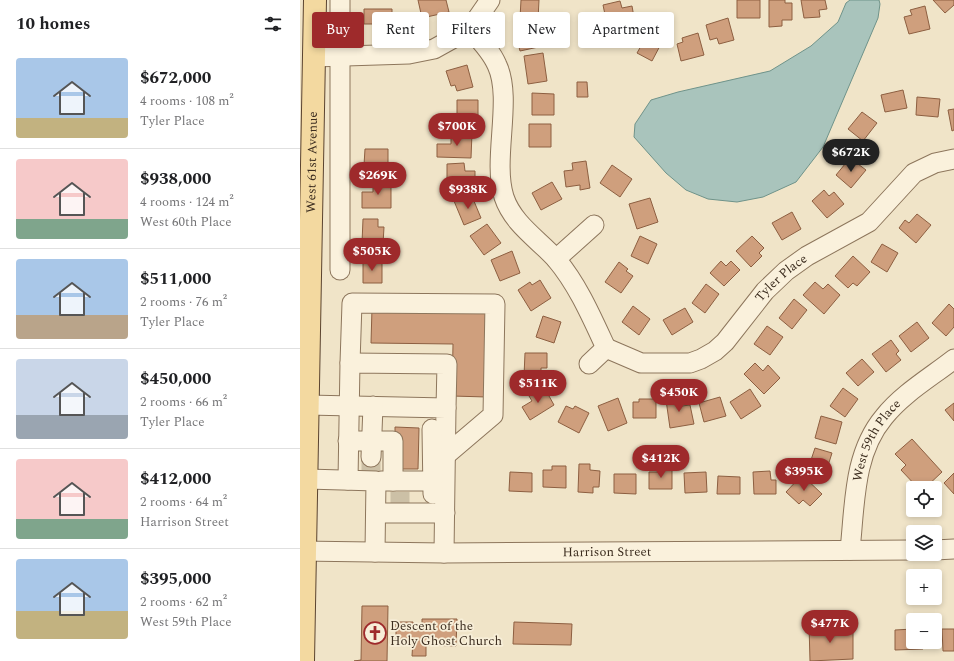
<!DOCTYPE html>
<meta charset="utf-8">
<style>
body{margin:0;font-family:Spectral,serif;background:#f2f2f2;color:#202124;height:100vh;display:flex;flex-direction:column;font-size:15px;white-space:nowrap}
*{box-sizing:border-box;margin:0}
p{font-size:13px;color:#757577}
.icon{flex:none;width:22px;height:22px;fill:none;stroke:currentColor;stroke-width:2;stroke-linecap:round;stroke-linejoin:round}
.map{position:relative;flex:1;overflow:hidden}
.sheet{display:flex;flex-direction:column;background:#fff;width:300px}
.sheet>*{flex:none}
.banner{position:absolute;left:12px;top:12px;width:380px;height:36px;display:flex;gap:8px}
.buttons{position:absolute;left:606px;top:481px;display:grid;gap:8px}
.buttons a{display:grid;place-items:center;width:36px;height:36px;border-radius:4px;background:#fff;box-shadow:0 2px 6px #0003;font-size:20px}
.price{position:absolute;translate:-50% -34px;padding:0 9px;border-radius:14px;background:#9e2a2b;color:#fff;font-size:13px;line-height:26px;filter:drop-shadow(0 1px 2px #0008)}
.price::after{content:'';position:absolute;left:50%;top:24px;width:12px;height:9px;margin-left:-6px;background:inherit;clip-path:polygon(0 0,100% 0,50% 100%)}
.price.active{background:#222;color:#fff}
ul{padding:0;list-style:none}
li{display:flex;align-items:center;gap:12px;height:100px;padding:0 16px}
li+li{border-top:1px solid #e0e0e0}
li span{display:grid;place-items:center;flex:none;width:112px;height:80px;border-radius:4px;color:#555}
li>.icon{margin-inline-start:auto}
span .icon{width:48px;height:48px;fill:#fffc;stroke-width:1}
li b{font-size:17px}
h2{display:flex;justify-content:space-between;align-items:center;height:48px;padding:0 16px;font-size:17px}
.chip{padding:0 14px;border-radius:4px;background:#fff;box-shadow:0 2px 6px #0003;font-size:14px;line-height:36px}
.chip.active{background:#9e2a2b;color:#fff}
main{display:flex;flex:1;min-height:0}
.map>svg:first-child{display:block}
.water{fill:#a9c4bc;stroke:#6f938a}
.building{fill:#cf9f7d;stroke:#8d5f41}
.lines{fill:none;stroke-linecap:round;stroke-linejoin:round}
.minor-tunnel{stroke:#ccc0a6;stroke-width:19;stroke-dasharray:19 10;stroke-linecap:butt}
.minor-casing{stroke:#8d765c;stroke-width:21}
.major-casing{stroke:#5b4430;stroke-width:24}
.minor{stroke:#faf1dc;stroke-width:19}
.major{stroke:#f3d9a0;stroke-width:22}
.labels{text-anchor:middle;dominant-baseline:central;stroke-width:3.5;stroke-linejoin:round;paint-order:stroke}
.street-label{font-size:13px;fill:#3d2e20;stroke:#f7eed8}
.poi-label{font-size:13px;fill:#3d2e20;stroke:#f7eed8;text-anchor:start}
</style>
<main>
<section class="sheet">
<h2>10 homes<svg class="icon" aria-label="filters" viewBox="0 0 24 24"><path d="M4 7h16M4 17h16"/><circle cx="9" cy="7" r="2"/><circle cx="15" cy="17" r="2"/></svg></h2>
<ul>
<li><span style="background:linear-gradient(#a9c7e8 75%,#c2b280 0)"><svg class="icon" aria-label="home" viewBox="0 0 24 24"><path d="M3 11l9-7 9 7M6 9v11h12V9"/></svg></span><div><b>$672,000</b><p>4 rooms · 108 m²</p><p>Tyler Place</p></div></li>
<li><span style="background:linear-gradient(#f6c9c9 75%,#7fa58c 0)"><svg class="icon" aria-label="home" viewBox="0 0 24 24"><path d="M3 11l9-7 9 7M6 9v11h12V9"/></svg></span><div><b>$938,000</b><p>4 rooms · 124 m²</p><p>West 60th Place</p></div></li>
<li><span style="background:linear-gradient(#a9c7e8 70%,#b9a48a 0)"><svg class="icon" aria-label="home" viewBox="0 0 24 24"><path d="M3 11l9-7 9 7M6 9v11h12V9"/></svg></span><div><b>$511,000</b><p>2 rooms · 76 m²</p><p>Tyler Place</p></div></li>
<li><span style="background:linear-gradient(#c9d6e8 70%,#9aa5b1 0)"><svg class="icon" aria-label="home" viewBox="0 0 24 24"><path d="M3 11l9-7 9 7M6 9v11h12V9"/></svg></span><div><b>$450,000</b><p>2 rooms · 66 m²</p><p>Tyler Place</p></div></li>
<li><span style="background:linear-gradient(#f6c9c9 75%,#7fa58c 0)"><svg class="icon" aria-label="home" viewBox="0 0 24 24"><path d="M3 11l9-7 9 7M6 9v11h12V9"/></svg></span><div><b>$412,000</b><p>2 rooms · 64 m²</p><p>Harrison Street</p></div></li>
<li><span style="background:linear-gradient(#a9c7e8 65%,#c2b280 0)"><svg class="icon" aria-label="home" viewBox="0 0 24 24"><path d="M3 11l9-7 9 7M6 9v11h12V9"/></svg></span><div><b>$395,000</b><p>2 rooms · 62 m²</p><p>West 59th Place</p></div></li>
</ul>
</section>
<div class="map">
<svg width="654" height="661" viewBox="0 0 654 661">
<rect width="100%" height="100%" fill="#f0e4c8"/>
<path class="water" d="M550,0H579L580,4L578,18L523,147L496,182L463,197L437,202L408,199L386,190L366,173L334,137L335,124L351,100L378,92L470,71L511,46L538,22L546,3Z"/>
<path class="building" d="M118,0H146L149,12L122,18Z
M221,0H239L238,20L220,18Z
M437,0H460V18H437Z
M469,0H485V3H492V20H482V26L469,27Z
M501,0H525L527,9L519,10L520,17L504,18Z
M633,0H654V5L645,13Z
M320,1L322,8L332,6L335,23L308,29L303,5Z
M625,6L630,29L609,34L604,17L612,15L610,10Z
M64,9H92V30H74V24H64Z
M428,18L434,40L419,44L417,38L410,40L406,25Z
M237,22L243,46L220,51L214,27Z
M343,31L362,42L352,61L337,53L341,46L336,44Z
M398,33L404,55L381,61L377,44L383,42L382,38Z
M243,53L247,81L228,84L224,56Z
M167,65L173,87L157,91L155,85L151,86L146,71Z
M277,82H287L288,97H277Z
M603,90L607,108L585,112L581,95Z
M232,93L254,94V115H232Z
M617,97L640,99L638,117L616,115Z
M157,100H178V123H157Z
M654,109V130L652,131L648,110Z
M562,112L577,123L563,141L548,129Z
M229,124H251V147H229Z
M151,133H172L171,158L137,157V144H151Z
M65,149H88V172H70V165H64Z
M550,158L566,170L551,188L536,175Z
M286,161L290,188L280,190V185L266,187L264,171L273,170L272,163Z
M164,163L165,171H175V188H147V164Z
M312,165L332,179L320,197L300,183Z
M73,180H91V208H62V192H73Z
M252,182L262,199L241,210L232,193Z
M524,190L529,196L534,192L544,204L527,218L512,201Z
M171,194L181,218L164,225L154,201Z
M350,198L358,222L337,229L329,204Z
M492,212L501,229L482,240L472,223Z
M617,214L631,225L616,243L599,228L605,220L609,223Z
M63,219H78V227H84L83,244L62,243Z
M187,224L201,243L184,255L170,236Z
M340,236L357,244L348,264L331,256Z
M452,236L464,248L459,253L462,256L451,267L436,251Z
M582,244L598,253L587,272L571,262Z
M212,251L220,273L200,281L191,260Z
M553,256L570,272L557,286L553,283L548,288L535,276Z
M63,261H82V283H63Z
M421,261L426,266L431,261L440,270L424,286L410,273Z
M319,262L328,269L326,271L333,276L321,293L305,282Z
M240,280L251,298L231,311L218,290L230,282L232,285Z
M515,282L523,289L528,284L540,295L524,314L503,295Z
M406,284L419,294L405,313L392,303Z
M494,299L507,310L492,329L479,318Z
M649,304L654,309V327L646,336L632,323Z
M333,306L350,319L339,335L322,322Z
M72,308L188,309L187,397L152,396L153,344L71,343Z
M385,308L393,322L372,335L363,320Z
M243,316L261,322L254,343L236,337Z
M617,322L629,338L611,352L599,336Z
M467,326L483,337L470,355L454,344Z
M591,340L599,351L596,354L601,360L586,372L572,354Z
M225,353H247V368H241V376H224Z
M562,359L574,372L558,386L546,373Z
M455,363L463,371L468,365L480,378L464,394L444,374Z
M244,387L254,405L230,420L222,407L232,401L229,396Z
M543,388L558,399L545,417L530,406Z
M450,389L461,406L441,419L430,402Z
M381,397L382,406L390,405L394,424L370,428L366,400Z
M420,397L426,416L404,422L399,403Z
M318,398L327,423L308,431L298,406Z
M339,399H356V418H333V402H339Z
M654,403V421L645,410Z
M266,406L273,409L275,406L289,413L279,433L258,422Z
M521,416L542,422L536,444L515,438Z
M95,427L119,428L118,469H95Z
M612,439L642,472L625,488H618L601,470L606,465L595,454Z
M515,448L532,453L525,475L508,469Z
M279,464H290V470L300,471L299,487H293V493L278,492Z
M252,466H266V488L243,487V470H252Z
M358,468H372V489H349V472H358Z
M470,471L471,480H476V494H454L453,472Z
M210,472L232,473V492L209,491Z
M406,472L407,492L385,493L384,473Z
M654,473V494L644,483Z
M314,474H336V494L314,493Z
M502,475L522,494L510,506L503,500L499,504L486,492Z
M418,476L440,477V494H417Z
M62,606H88L87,661H54L61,660Z
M122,619H157L156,646L126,645V656H112L113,640H96V622H113V630H122Z
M214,622L272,624L271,645L213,644Z
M509,625H528L529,630H553V659L510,661Z
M613,629V642H623V649L595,650V630Z
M642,629H654V651H643Z"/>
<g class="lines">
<path class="minor-tunnel" d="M71,477V457
M100,492V509"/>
<g class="minor-casing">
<g id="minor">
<path d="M170,29C180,40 191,51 197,65C213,99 192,159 204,197C213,224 238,239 256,259C278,285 292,318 306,348"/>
<path d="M14,57L109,54L134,49L170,29L190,0"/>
<path d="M256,259L294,225"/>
<path d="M40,270V0"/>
<path id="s1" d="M306,348L341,363H390L401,359L415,351L425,342L465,291L486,271L507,256L569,222L614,173L635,163L654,159"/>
<path d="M50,363L52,303L195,304L193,415L146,455"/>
<path d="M289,364L306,348"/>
<path d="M7,405L146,408L144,553"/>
<path d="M132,429L133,494"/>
<path d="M48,441H93V481"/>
<path d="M71,457L73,406"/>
<path d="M7,479L76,481L75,552"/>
<path d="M48,480L50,363L147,364L146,408"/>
<path d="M81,481H132"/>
<path d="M76,513H145"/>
<path id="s2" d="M550,550C555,505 553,454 584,417C602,394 631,377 654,359"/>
<path d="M635,550L654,549"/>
<path id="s3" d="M0,551L144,553L613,550"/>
</g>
</g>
<g class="major-casing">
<g id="major">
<path id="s4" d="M3,661L15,0"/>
</g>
</g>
<use href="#minor" class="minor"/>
<use href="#major" class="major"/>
</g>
<defs>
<g id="church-ring" transform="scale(1.15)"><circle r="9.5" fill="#f7eed8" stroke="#9e2a2b" stroke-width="1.5"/><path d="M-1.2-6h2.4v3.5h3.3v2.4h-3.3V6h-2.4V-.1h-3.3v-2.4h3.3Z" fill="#9e2a2b"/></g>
</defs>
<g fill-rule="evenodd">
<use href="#church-ring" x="75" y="633"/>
</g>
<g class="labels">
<g class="street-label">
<text stroke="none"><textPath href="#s4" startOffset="499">West 61st Avenue</textPath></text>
<text stroke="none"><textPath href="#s1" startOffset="214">Tyler Place</textPath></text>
<text stroke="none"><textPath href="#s2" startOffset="115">West 59th Place</textPath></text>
<text stroke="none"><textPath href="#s3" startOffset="307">Harrison Street</textPath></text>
</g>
<g class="poi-label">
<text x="90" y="626">Descent of the<tspan x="90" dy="15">Holy Ghost Church</tspan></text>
</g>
</g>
</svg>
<div class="buttons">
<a><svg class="icon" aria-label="locate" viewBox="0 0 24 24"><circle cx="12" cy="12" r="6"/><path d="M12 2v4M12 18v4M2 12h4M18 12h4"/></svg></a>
<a><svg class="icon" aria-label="layers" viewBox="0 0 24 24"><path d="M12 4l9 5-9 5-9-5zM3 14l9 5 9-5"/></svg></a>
<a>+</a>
<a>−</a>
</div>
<b class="price" style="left:157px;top:147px">$700K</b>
<b class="price active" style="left:551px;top:173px">$672K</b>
<b class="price" style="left:78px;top:196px">$269K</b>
<b class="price" style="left:168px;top:210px">$938K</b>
<b class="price" style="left:72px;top:272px">$505K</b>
<b class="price" style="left:238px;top:404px">$511K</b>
<b class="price" style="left:379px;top:413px">$450K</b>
<b class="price" style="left:361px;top:479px">$412K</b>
<b class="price" style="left:504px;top:492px">$395K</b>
<b class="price" style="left:530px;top:644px">$477K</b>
<div class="banner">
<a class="chip active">Buy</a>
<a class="chip">Rent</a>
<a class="chip">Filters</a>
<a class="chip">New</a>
<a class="chip">Apartment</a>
</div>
</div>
</main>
